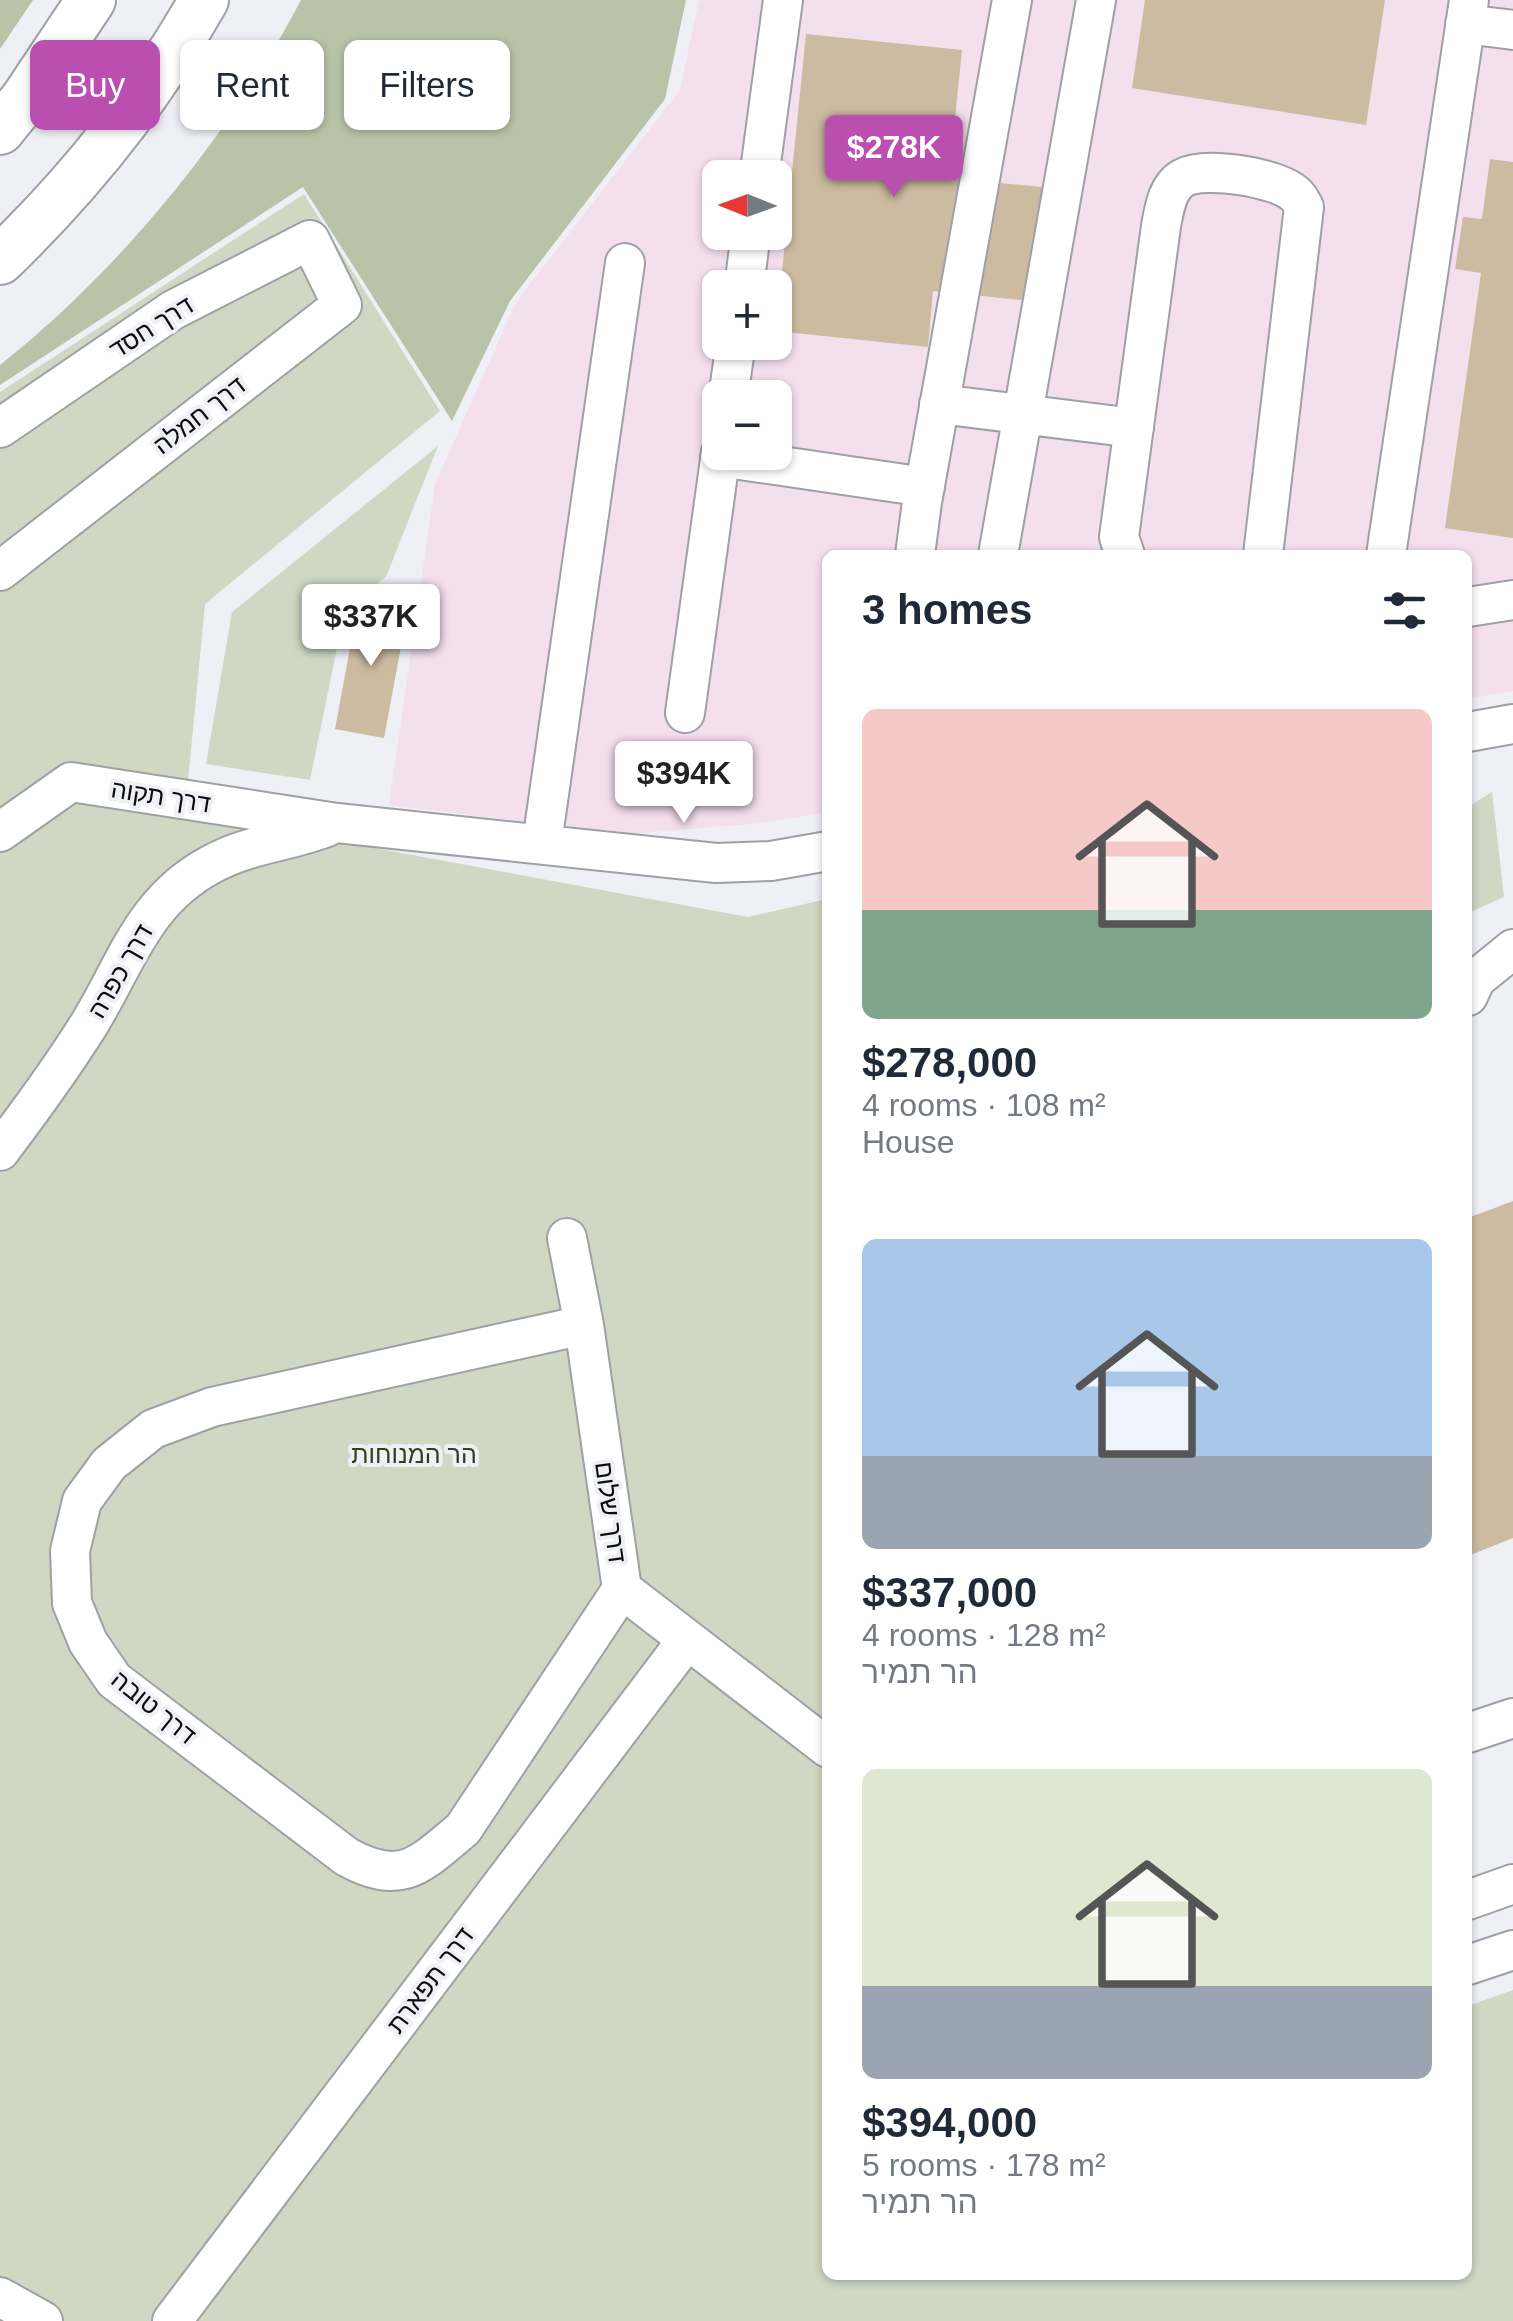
<!DOCTYPE html>
<meta charset="utf-8">
<style>
body{margin:0;font-family:Arial,Heebo,sans-serif;background:#f2f2f3;color:#1f2937;height:100vh;display:flex;flex-direction:column;font-size:38px;white-space:nowrap}
*{box-sizing:border-box;margin:0}
p{font-size:32px;color:#747a83}
.icon{flex:none;width:55px;height:55px;fill:none;stroke:currentColor;stroke-width:2;stroke-linecap:round;stroke-linejoin:round}
.map{position:relative;flex:1;overflow:hidden}
.details{position:absolute;left:822px;top:550px;width:650px;height:1730px;display:flex;flex-direction:column;background:#fff;border-radius:15px;box-shadow:0 2px 8px #0004}
.details>*{flex:none}
.top-card{position:absolute;left:30px;top:40px;width:642px;height:90px;display:flex;gap:20px}
.needle{width:65px;rotate:271deg}
.fabs{position:absolute;left:702px;top:160px;display:grid;gap:20px}
.fabs a{display:grid;place-items:center;width:90px;height:90px;border-radius:15px;background:#fff;box-shadow:0 2px 8px #0004;font-size:50px}
.price{position:absolute;translate:-50% -85px;padding:0 22px;border-radius:10px;background:#fff;color:#222;font-size:32px;line-height:65px;filter:drop-shadow(0 2px 5px #0008)}
.price::after{content:'';position:absolute;left:50%;top:60px;width:30px;height:22px;margin-left:-15px;background:inherit;clip-path:polygon(0 0,100% 0,50% 100%)}
.price.active{background:#ba4fb0;color:#fff}
ul{padding:0;list-style:none}
li{display:grid;align-content:center;gap:20px;height:530px;padding:0 40px}
li span{display:grid;place-items:center;height:310px;border-radius:15px;color:#555}
li>.icon{margin-inline-start:auto}
span .icon{width:180px;height:180px;fill:#fffc;stroke-width:1}
li b{font-size:42px}
h2{display:flex;justify-content:space-between;align-items:center;height:120px;padding:0 40px;font-size:42px}
.tag{padding:0 35px;border-radius:15px;background:#fff;box-shadow:0 2px 8px #0004;font-size:35px;line-height:90px}
.tag.active{background:#ba4fb0;color:#fff}
.map>svg:first-child{display:block}
.industrial{fill:#f4dfed;fill-rule:evenodd}
.green{fill:#d0d8c4}
.forest{fill:#b8c3a7}
.building{fill:#cdbba1}
.lines{fill:none;stroke-linecap:round;stroke-linejoin:round}
.minor-casing{stroke:#9ea0a4;stroke-width:42}
.major-casing{stroke:#9ea0a4;stroke-width:52}
.minor{stroke:#fff;stroke-width:38}
.major{stroke:#fff;stroke-width:48}
.labels{text-anchor:middle;dominant-baseline:central;stroke-width:8;stroke-linejoin:round;paint-order:stroke}
.street-label{font-size:25px;fill:#0c0c0e;stroke:#eef0f5}
.park-label{font-size:25px;fill:#324114;stroke:#eef0f5}
</style>
<div class="map">
<svg width="1513" height="2321" viewBox="0 0 1513 2321">
<rect width="100%" height="100%" fill="#eef0f5"/>
<path class="industrial" d="M699,0H1513V691L1468,699V555H828L827,812L762,823L627,834L389,805L435,484L516,302L680,90ZM720,178H775V232H720ZM720,288H775V342H720ZM720,398H775V452H720Z"/>
<path class="green" d="M304,194L440,411L205,604L185,813L748,917L827,899L828,2275H1468V2006L1513,1990V2321H0V392Z
M438,446L386,577L345,609L310,780L206,764L232,612Z
M1492,792L1504,897L1468,913V807Z"/>
<path class="forest" d="M0,0H33L0,49Z
M301,0H686L665,99L510,301L452,421L303,187L0,385V365C119,271 231,134 301,0Z"/>
<path class="building" d="M1145,0H1385L1366,125L1132,88Z
M806,34L962,50L949,178L1053,188L1041,302L933,291L928,347L776,331Z
M1490,159L1513,162V538L1445,528L1481,273L1455,269L1463,217L1482,219Z
M359,599L408,609L384,738L335,729Z
M1513,1201V1538L1468,1556V1218Z"/>
<g class="lines">
<g class="minor-casing">
<path id="minor" d="M1465,24L1513,30
M759,178L783,0
M744,288L751,232
M728,398L736,342
M939,404L1134,428
M0,428L173,310L310,240L342,305L0,571
M720,457L925,487
M915,555L922,502L1012,0
M998,555L1096,0
M1125,555L1119,537L1161,226C1164,210 1167,187 1183,178C1205,166 1276,177 1295,194C1299,197 1301,202 1304,207L1263,555
M1386,555L1469,0
M1468,607L1513,600
M685,713L721,452
M1468,732L1513,724
M0,832L71,782L337,823L716,863L771,861L828,851
M542,843L625,263
M1468,996L1476,979L1513,949
M0,1151C31,1110 61,1069 88,1026C126,965 142,901 212,864C251,843 286,843 327,827
M567,1238L584,1325L622,1589L828,1748
M584,1325L212,1407L153,1429L109,1464L82,1501L70,1551L72,1603L88,1642L114,1680L347,1857C402,1887 420,1865 463,1829L622,1589
M1468,1733L1513,1718
M1468,1900L1513,1884
M1468,1965L1513,1950
M0,2297L43,2321
M172,2321L687,1640"/>
</g>
<g class="major-casing">
<path id="major" d="M0,130L25,99L91,0
M0,260C80,183 149,97 204,0"/>
</g>
<use href="#minor" class="minor"/>
<use href="#major" class="major"/>
</g>
<g class="labels">
<g class="street-label">
<text transform="translate(151 327) rotate(-32)">דרך חסד</text>
<text transform="translate(199 415) rotate(-38)">דרך חמלה</text>
<text transform="translate(161 796) rotate(9)">דרך תקוה</text>
<text transform="translate(120 971) rotate(-60)">דרך כפרה</text>
<text transform="translate(611 1512) rotate(82)">דרך שלום</text>
<text transform="translate(154 1707) rotate(39)">דרך טובה</text>
<text transform="translate(430 1980) rotate(-53)">דרך תפארת</text>
</g>
<g class="park-label">
<text x="414" y="1454">הר המנוחות</text>
</g>
</g>
</svg>
<div class="fabs">
<a><svg class="needle" viewBox="-14 -14 28 28"><path d="M0-13l5 13h-10z" fill="#e53935"/><path d="M0 13l5-13h-10z" fill="#747a83"/></svg></a>
<a>+</a>
<a>−</a>
</div>
<b class="price active" style="left:894px;top:200px">$278K</b>
<b class="price" style="left:371px;top:669px">$337K</b>
<b class="price" style="left:684px;top:826px">$394K</b>
<div class="top-card">
<a class="tag active">Buy</a>
<a class="tag">Rent</a>
<a class="tag">Filters</a>
</div>
<section class="details">
<h2>3 homes<svg class="icon" aria-label="filters" viewBox="0 0 24 24"><path d="M4 7h16M4 17h16"/><circle cx="9" cy="7" r="2"/><circle cx="15" cy="17" r="2"/></svg></h2>
<ul>
<li><span style="background:linear-gradient(#f6c9c9 65%,#7fa58c 0)"><svg class="icon" aria-label="home" viewBox="0 0 24 24"><path d="M3 11l9-7 9 7M6 9v11h12V9"/></svg></span><div><b>$278,000</b><p>4 rooms · 108 m²</p><p>House</p></div></li>
<li><span style="background:linear-gradient(#a9c7e8 70%,#9aa5b1 0)"><svg class="icon" aria-label="home" viewBox="0 0 24 24"><path d="M3 11l9-7 9 7M6 9v11h12V9"/></svg></span><div><b>$337,000</b><p>4 rooms · 128 m²</p><p>הר תמיר</p></div></li>
<li><span style="background:linear-gradient(#dfe7d0 70%,#9aa5b1 0)"><svg class="icon" aria-label="home" viewBox="0 0 24 24"><path d="M3 11l9-7 9 7M6 9v11h12V9"/></svg></span><div><b>$394,000</b><p>5 rooms · 178 m²</p><p>הר תמיר</p></div></li>
</ul>
</section>
</div>
